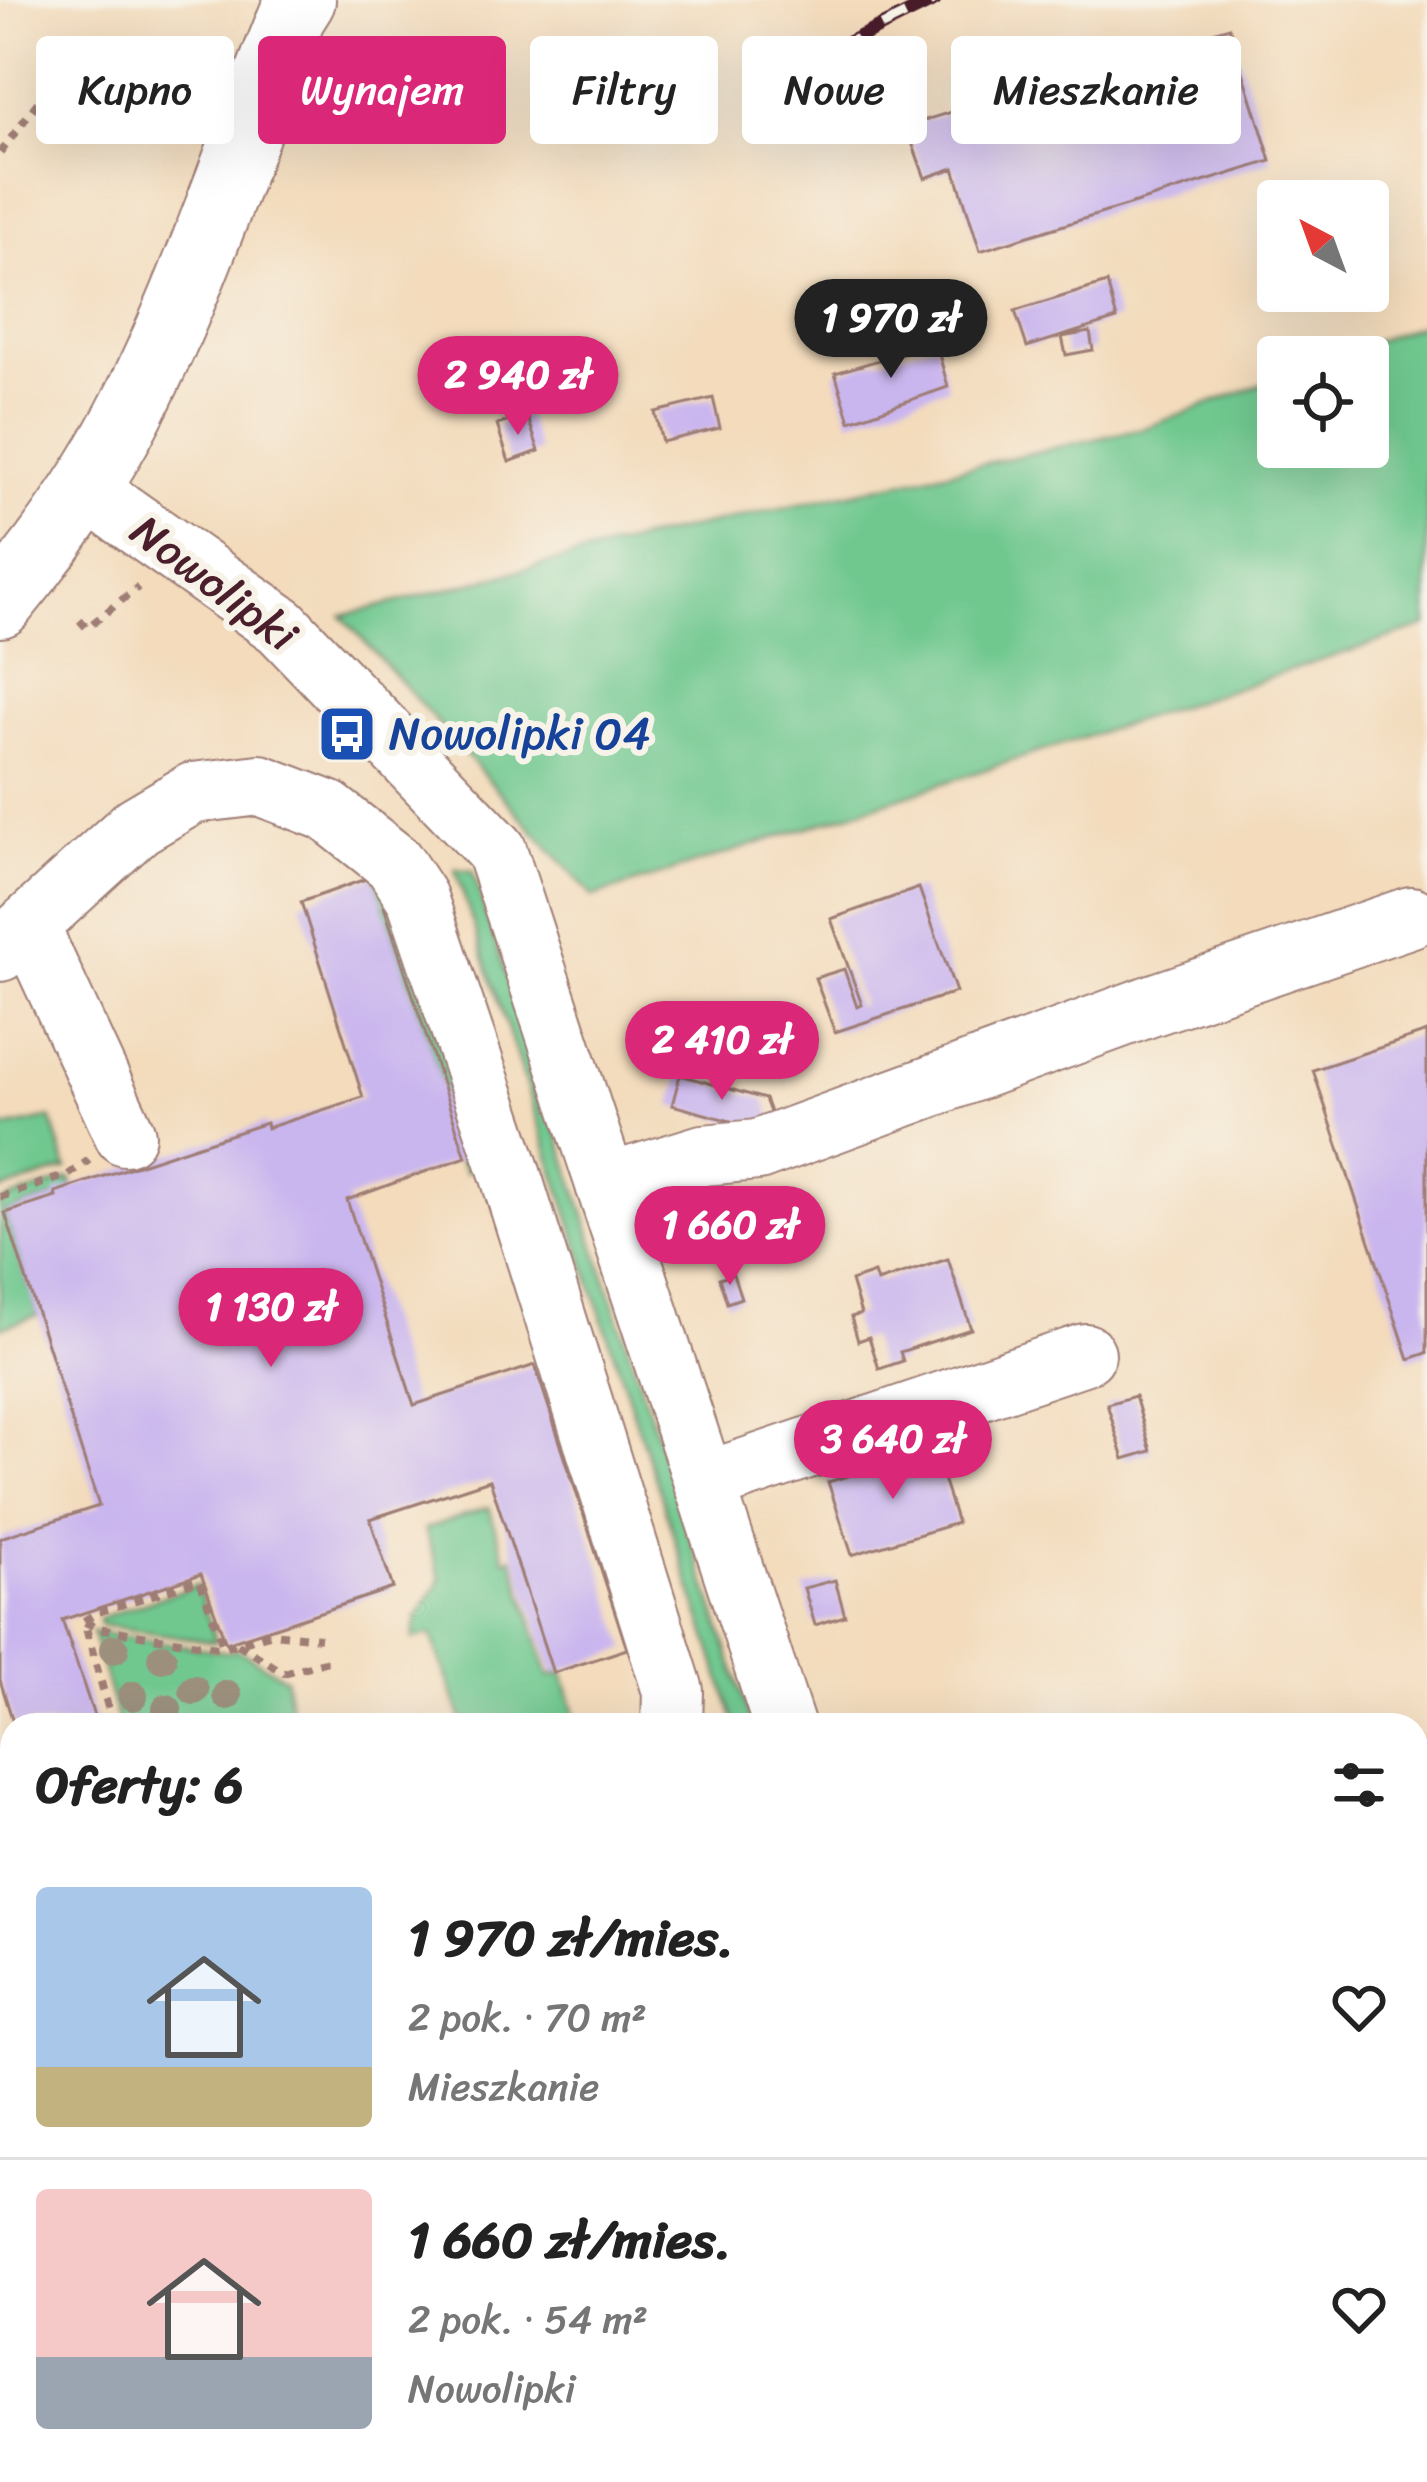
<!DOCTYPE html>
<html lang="pl">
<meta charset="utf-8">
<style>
body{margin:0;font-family:Sriracha,sans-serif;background:#f6f6f6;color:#222;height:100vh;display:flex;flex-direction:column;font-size:45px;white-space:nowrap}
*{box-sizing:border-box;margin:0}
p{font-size:39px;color:#767676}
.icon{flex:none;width:66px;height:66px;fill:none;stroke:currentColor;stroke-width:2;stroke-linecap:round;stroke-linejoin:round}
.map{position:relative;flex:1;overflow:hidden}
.panel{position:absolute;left:0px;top:1713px;width:1428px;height:771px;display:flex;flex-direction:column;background:#fff;border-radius:36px 36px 0 0;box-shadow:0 12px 48px #0002}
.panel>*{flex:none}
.top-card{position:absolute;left:36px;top:36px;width:1356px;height:108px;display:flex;gap:24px}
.needle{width:78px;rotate:319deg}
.buttons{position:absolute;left:1257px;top:180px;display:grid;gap:24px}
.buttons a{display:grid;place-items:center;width:132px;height:132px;border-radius:12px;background:#fff;box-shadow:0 12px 48px #0002;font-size:60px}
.price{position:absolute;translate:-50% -102px;padding:0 27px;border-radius:42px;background:#db2777;color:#fff;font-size:39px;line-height:78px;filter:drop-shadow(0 3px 6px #0008)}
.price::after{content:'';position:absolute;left:50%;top:72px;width:36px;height:27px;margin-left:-18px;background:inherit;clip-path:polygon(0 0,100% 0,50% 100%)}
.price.active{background:#222;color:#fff}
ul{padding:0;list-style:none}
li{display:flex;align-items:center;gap:36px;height:300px;padding:0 36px}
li+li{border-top:3px solid #e0e0e0}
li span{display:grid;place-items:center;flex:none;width:336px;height:240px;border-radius:12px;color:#555}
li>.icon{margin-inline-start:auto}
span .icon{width:144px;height:144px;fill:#fffc;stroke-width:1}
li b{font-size:51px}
h2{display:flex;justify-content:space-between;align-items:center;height:144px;padding:0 36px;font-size:51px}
.tag{padding:0 42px;border-radius:12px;background:#fff;box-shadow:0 12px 48px #0002;font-size:42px;line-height:108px}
.tag.active{background:#db2777;color:#fff}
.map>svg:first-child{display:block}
.green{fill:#6fc88f;stroke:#5c745d;stroke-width:3}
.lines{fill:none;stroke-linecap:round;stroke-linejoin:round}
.river{stroke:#6da1d9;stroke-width:72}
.building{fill:#cab6ee}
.minor-casing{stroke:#9e7d74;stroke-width:64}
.major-casing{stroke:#9e7d74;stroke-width:70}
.path{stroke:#9e7d74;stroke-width:8;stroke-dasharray:9 9;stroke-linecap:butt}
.minor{stroke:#fff;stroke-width:60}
.major{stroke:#fff;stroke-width:66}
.rail-casing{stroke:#4a1f2b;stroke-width:14}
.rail{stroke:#f7f3e8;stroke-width:9;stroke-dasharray:27;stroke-linecap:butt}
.tree{fill:#9c907d}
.labels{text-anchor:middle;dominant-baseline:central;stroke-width:12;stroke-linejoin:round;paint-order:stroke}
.street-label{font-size:45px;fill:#4a1f2b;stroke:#f7f3e8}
.transit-label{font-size:45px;fill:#164399;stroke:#f7f3e8;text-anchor:start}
</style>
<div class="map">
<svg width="1427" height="2482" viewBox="0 0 1427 2482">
<rect width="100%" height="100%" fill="#f7f3e8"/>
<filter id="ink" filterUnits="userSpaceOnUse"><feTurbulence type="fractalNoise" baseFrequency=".00833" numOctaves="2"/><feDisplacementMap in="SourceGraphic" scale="24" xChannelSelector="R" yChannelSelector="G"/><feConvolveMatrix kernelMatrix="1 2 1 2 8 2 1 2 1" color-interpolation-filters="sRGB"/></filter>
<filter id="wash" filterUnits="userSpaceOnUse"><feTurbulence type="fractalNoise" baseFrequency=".004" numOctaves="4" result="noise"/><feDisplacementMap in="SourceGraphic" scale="48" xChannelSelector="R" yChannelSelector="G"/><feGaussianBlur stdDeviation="2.7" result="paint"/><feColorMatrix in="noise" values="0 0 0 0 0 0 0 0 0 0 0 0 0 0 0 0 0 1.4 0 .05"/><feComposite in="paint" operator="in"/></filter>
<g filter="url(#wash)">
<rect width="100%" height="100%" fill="#f3dbbc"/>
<path class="green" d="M1427,322V626L593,897L342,616L659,535L1145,428L1278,378V447H1368V357H1333Z
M455,869L472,871L752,1725H736Z
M380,871L482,1158L466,1173L459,1160L466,1157L374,877Z
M51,1118L67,1169L0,1191V1129Z
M70,1179L72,1187L56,1197L5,1213L38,1315L0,1328V1202Z
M489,1507L505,1559L512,1557L549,1676L563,1673L578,1725H464L431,1634L413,1639L417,1618L441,1579L425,1529Z
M197,1585L216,1642L100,1625L99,1618Z
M92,1632L228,1652L237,1649L285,1678L294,1725H119Z
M1427,2059V2482H90L79,2472H1416V2062Z
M0,2266L12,2270V2427L0,2422Z"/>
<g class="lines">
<path class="river" d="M0,2468L28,2482"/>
</g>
<g id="blocks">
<path class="building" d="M1229,27L1271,161L980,251L954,168L925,178L906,126Z
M1107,283L1117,319L1027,347L1015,311Z
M1090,332L1093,350L1066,355L1062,337Z
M936,343L948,387L850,421L835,373Z
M713,398L720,428L662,442L655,412Z
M527,415L539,451L509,462L497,425Z
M374,876L466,1157L347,1200L414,1405L535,1365L627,1649L553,1673L490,1480L370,1519L393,1588L226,1643L201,1574L62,1620L97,1725H14L0,1680V1538L99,1506L5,1213L56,1197L55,1192L266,1123L267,1128L363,1097L301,902Z
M919,888L956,992L835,1032L815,978L844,969L857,1007L862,1005L831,919Z
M1427,1032V1353L1409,1359L1313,1070Z
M680,1075L765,1099L774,1123L752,1127L672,1105Z
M948,1259L971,1329L900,1352L903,1361L879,1369L869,1337L858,1341L851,1317L861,1314L851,1281L874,1273L877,1282Z
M733,1274L741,1298L727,1303L719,1278Z
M1135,1396L1151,1451L1124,1459L1107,1404Z
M934,1450L957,1523L852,1555L828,1482Z
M835,1580L845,1616L815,1625L804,1588Z
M1427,2332V2357L1416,2361V2336Z
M153,2472H180L179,2482H153Z
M355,2472H399L400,2478L356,2482Z
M935,2472H982L985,2482H939Z
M1280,2472H1311L1314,2482H1251Z"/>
</g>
</g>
<g filter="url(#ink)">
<use href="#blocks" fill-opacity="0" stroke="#9e7d74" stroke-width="3"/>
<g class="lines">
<g class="minor-casing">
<path id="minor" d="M86,489L281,626L496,850L784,1725
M28,925L125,1135
M0,951L137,826L193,793L260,785L328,811L394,863L417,898L509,1170L673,1691L672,1725
M606,1185L703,1155L758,1150L1150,1006L1411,917
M704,1483L1085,1354
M0,1988L12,1987
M1416,1990L1427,1986
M0,2185L12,2190
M1041,2472L1047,2482"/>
</g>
<g class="major-casing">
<path id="major" d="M0,604C51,543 97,478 133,407C196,282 239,146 292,16L302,0"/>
</g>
<path class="path" d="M0,153L50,86
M80,620L87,628L138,587
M0,1197L68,1175L89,1160
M85,1622L97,1628L223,1648
M238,1644L284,1673L328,1661
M113,1725L84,1621L98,1612L200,1580L224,1648L272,1633L320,1638
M1416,2100L1427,2096
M0,2285L12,2290
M473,2472L475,2482
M843,2472L850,2482
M1367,2472L1371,2482"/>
<use href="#minor" class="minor"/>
<use href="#major" class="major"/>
<g class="rail-casing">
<path id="rail" d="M784,74L935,0"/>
</g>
<use href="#rail" class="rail"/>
</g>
<g class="tree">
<circle cx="114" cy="1649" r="15"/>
<circle cx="162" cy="1658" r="15"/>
<circle cx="194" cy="1690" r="15"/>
<circle cx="227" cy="1695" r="15"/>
<circle cx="133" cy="1696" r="15"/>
<circle cx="167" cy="1709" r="15"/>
</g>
</g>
<defs>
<g id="bus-square" transform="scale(3)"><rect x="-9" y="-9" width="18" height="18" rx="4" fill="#1a4fb4" stroke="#f7f3e8"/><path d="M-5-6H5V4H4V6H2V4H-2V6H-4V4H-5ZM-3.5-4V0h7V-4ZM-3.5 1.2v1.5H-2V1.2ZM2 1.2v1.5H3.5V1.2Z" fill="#fff"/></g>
</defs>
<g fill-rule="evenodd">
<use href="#bus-square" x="347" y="734"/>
</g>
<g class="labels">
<g class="street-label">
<text transform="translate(214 583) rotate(37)">Nowolipki</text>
</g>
<g class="transit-label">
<text x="389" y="734">Nowolipki 04</text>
</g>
</g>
</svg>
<div class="buttons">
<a><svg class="needle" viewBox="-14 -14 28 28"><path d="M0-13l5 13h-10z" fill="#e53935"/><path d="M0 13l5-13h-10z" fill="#767676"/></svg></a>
<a><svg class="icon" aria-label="locate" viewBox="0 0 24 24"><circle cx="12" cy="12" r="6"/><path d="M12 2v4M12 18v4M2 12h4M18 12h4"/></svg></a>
</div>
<b class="price active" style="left:891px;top:381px">1 970 zł</b>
<b class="price" style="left:518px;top:438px">2 940 zł</b>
<b class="price" style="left:722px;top:1103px">2 410 zł</b>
<b class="price" style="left:730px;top:1288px">1 660 zł</b>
<b class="price" style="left:271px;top:1370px">1 130 zł</b>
<b class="price" style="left:893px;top:1502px">3 640 zł</b>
<div class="top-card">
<a class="tag">Kupno</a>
<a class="tag active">Wynajem</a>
<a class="tag">Filtry</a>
<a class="tag">Nowe</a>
<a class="tag">Mieszkanie</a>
</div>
<section class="panel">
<h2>Oferty: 6<svg class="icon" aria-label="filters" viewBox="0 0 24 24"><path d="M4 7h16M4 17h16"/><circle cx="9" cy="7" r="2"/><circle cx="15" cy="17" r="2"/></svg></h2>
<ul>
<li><span style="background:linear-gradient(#a9c7e8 75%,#c2b280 0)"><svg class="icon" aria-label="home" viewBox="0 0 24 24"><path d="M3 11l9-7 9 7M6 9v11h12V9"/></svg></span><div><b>1 970 zł/mies.</b><p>2 pok. · 70 m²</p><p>Mieszkanie</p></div><svg class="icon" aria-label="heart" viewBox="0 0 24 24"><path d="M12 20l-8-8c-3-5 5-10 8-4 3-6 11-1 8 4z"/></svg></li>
<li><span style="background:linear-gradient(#f6c9c9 70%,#9aa5b1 0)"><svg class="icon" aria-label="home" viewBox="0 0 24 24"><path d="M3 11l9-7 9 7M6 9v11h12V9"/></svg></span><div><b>1 660 zł/mies.</b><p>2 pok. · 54 m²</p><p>Nowolipki</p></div><svg class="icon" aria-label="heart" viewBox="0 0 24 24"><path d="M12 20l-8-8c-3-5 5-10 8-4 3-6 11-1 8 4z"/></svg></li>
</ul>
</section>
</div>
